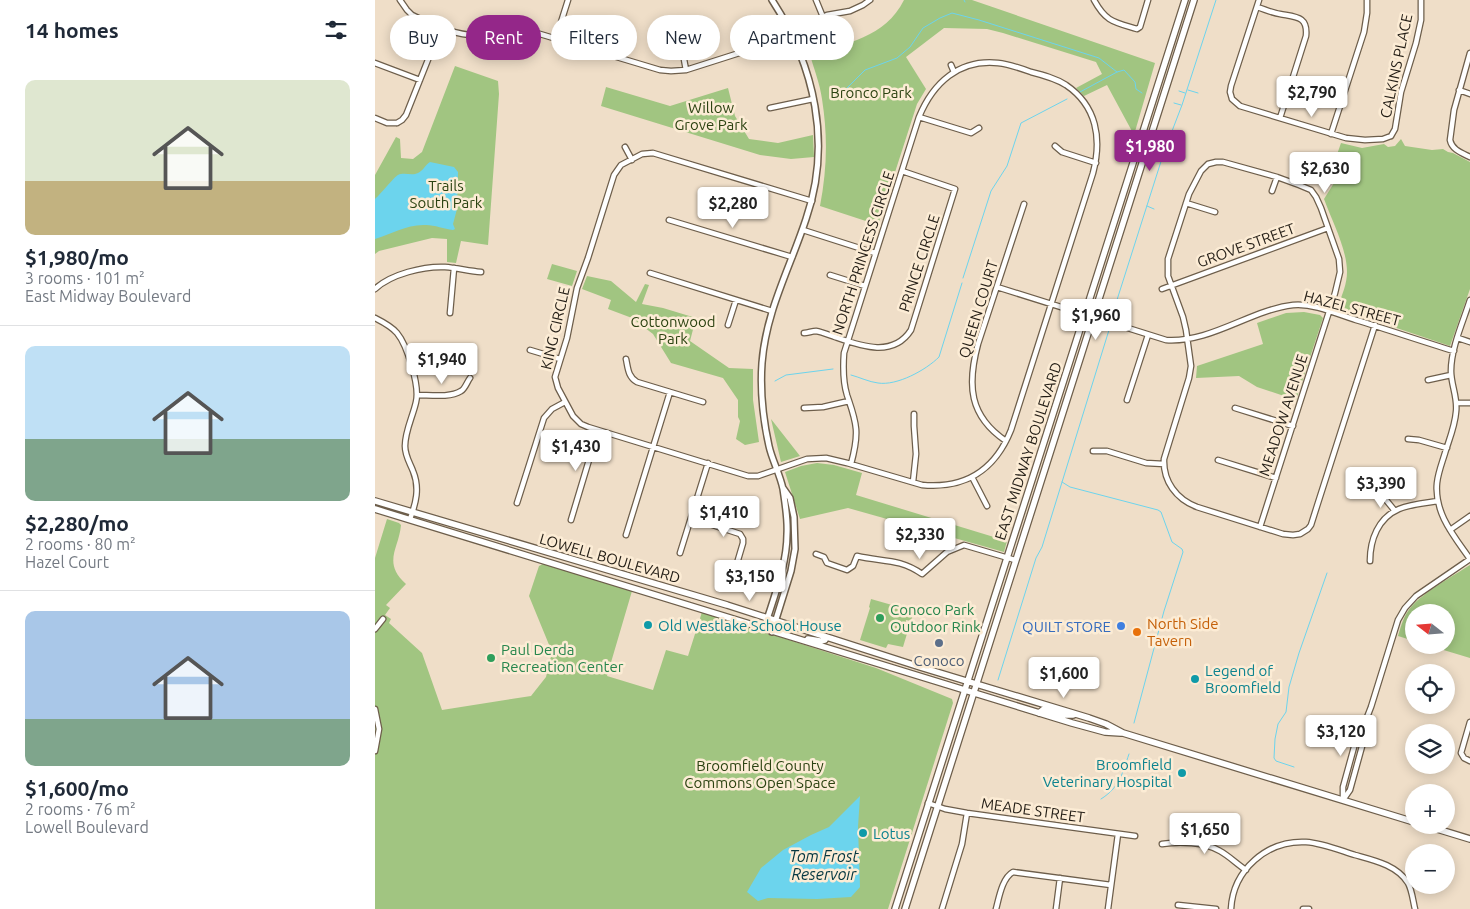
<!DOCTYPE html>
<meta charset="utf-8">
<style>
body{margin:0;font-family:Ubuntu,sans-serif;background:#f2f2f3;color:#1f2937;height:100vh;display:flex;flex-direction:column;font-size:19px;white-space:nowrap}
*{box-sizing:border-box;margin:0}
p{font-size:16px;color:#747a83}
.icon{flex:none;width:28px;height:28px;fill:none;stroke:currentColor;stroke-width:2;stroke-linecap:round;stroke-linejoin:round}
.map{position:relative;flex:1;overflow:hidden}
.sheet{display:flex;flex-direction:column;background:#fff;width:375px}
.sheet>*{flex:none}
.banner{position:absolute;left:15px;top:15px;width:475px;height:45px;display:flex;gap:10px}
.needle{width:32px;rotate:287deg}
.fabs{position:absolute;left:1030px;top:604px;display:grid;gap:10px}
.fabs a{display:grid;place-items:center;width:50px;height:50px;border-radius:50%;background:#fff;box-shadow:0 2px 12px #0003;font-size:25px}
.price{position:absolute;translate:-50% -42px;padding:0 11px;border-radius:5px;background:#fff;color:#222;font-size:16px;line-height:32px;filter:drop-shadow(0 1px 2px #0008)}
.price::after{content:'';position:absolute;left:50%;top:30px;width:15px;height:11px;margin-left:-8px;background:inherit;clip-path:polygon(0 0,100% 0,50% 100%)}
.price.on{background:#942789;color:#fff}
ul{padding:0;list-style:none}
li{display:grid;align-content:center;gap:10px;height:265px;padding:0 25px}
li+li{border-top:1px solid #e0e1e3}
li span{display:grid;place-items:center;height:155px;border-radius:10px;color:#555}
li>.icon{margin-inline-start:auto}
span .icon{width:90px;height:90px;fill:#fffc;stroke-width:1}
li b{font-size:21px}
h2{display:flex;justify-content:space-between;align-items:center;height:60px;padding:0 25px;font-size:21px}
.chip{padding:0 18px;border-radius:22px;background:#fff;box-shadow:0 2px 12px #0003;font-size:18px;line-height:45px}
.chip.on{background:#942789;color:#fff}
main{display:flex;flex:1;min-height:0}
.map>svg:first-child{display:block}
.green{fill:#a1c581}
.water{fill:#6cd4ed}
.lines{fill:none;stroke-linecap:round;stroke-linejoin:round}
.stream{stroke:#6cd4ed;stroke-width:1}
.minor-casing{stroke:#6d5e4b;stroke-width:7}
.tertiary-casing{stroke:#6d5e4b;stroke-width:8}
.secondary-casing{stroke:#6d5e4b;stroke-width:8}
.minor{stroke:#fff;stroke-width:4.5}
.tertiary{stroke:#fff;stroke-width:5}
.secondary{stroke:#fff;stroke-width:5.5}
.leisure-dot{fill:#2e9e5b;stroke:#fcecd5;stroke-width:2}
.culture-dot{fill:#0f9aa8;stroke:#fcecd5;stroke-width:2}
.shop-dot{fill:#3f7fe0;stroke:#fcecd5;stroke-width:2}
.food-dot{fill:#e8710a;stroke:#fcecd5;stroke-width:2}
.service-dot{fill:#5c6f8a;stroke:#fcecd5;stroke-width:2}
.labels{text-anchor:middle;dominant-baseline:central;stroke-width:5;stroke-linejoin:round;paint-order:stroke}
.street-label{font-size:15px;fill:#231d15;stroke:#fcecd5}
.park-label{font-size:15px;fill:#2c4312;stroke:#fcecd5}
.leisure-label{font-size:15px;fill:#27864d;stroke:#fcecd5;text-anchor:start}
.food-label{font-size:15px;fill:#c56008;stroke:#fcecd5;text-anchor:start}
.culture-label{font-size:15px;fill:#0d838f;stroke:#fcecd5;text-anchor:start}
.shop-label{font-size:15px;fill:#366cbe;stroke:#fcecd5;text-anchor:end}
.service-label{font-size:15px;fill:#4e5e75;stroke:#fcecd5}
.water-label{font-size:16px;font-style:italic;fill:#053842;stroke:#fcecd5}
</style>
<main>
<section class="sheet">
<h2>14 homes<svg class="icon" aria-label="filters" viewBox="0 0 24 24"><path d="M4 7h16M4 17h16"/><circle cx="9" cy="7" r="2"/><circle cx="15" cy="17" r="2"/></svg></h2>
<ul>
<li><span style="background:linear-gradient(#dfe7d0 65%,#c2b280 0)"><svg class="icon" aria-label="home" viewBox="0 0 24 24"><path d="M3 11l9-7 9 7M6 9v11h12V9"/></svg></span><div><b>$1,980/mo</b><p>3 rooms · 101 m²</p><p>East Midway Boulevard</p></div></li>
<li><span style="background:linear-gradient(#bfe0f5 60%,#7fa58c 0)"><svg class="icon" aria-label="home" viewBox="0 0 24 24"><path d="M3 11l9-7 9 7M6 9v11h12V9"/></svg></span><div><b>$2,280/mo</b><p>2 rooms · 80 m²</p><p>Hazel Court</p></div></li>
<li><span style="background:linear-gradient(#a9c7e8 70%,#7fa58c 0)"><svg class="icon" aria-label="home" viewBox="0 0 24 24"><path d="M3 11l9-7 9 7M6 9v11h12V9"/></svg></span><div><b>$1,600/mo</b><p>2 rooms · 76 m²</p><p>Lowell Boulevard</p></div></li>
</ul>
</section>
<div class="map">
<svg width="1095" height="909" viewBox="0 0 1095 909">
<rect width="100%" height="100%" fill="#efdec8"/>
<path class="green" d="M529,0H597L780,63L759,135L732,85L709,96L701,88L727,74L721,62L628,33L612,29L569,28L531,57L551,89L542,104L503,225L445,206C452,169 453,137 447,99C445,84 439,69 435,55C471,43 510,38 529,0Z
M80,66L123,81L124,94L113,245L86,241L81,263L72,262V239L57,238L4,251L0,254V175L21,137L25,139L26,158L38,159L47,152Z
M231,87L295,106L353,88L360,116L374,139L403,143L438,135L439,157L416,159L385,155L226,106Z
M1026,139L1030,146L1057,150L1068,149L1073,152L1078,153L1095,162V289L1075,346L965,309L963,306C967,295 972,284 972,272C972,249 957,221 949,199L964,175L959,163L966,143L987,148L1009,144L1013,147L1020,146Z
M177,264L202,271L197,286L172,279Z
M212,276L236,281L261,302L270,284L274,285L267,304L288,308L321,318L315,341L354,368L378,369V400L384,442L370,445L361,439L365,421L363,417V400L348,378L296,363L278,334L257,318L233,309L236,300L207,289Z
M929,312L945,315L948,318L921,400L882,387L864,376L821,378L822,366L888,344L882,323L911,313Z
M396,419L425,456L406,462Z
M442,463L459,465L487,473L481,495L632,541L629,552L473,508L425,519L410,472L426,466Z
M12,519L24,523L26,525C24,549 7,562 31,584L11,605L15,608L10,615L16,619L14,623L47,653L67,710L156,696L171,677L177,652L154,596L164,566L168,564L257,591L232,676L278,690L291,650L313,656L327,612L501,668L577,699L578,703L513,909H0V558Z
M1095,565V658L1052,645H1071V612H1039V641L1023,636C1026,626 1029,615 1036,607C1049,592 1078,576 1095,565Z
M496,599L524,607L523,612L537,617L536,621L531,620L530,625L534,627L528,647L513,644L511,648L485,640L495,608L494,607Z"/>
<path class="water" d="M55,162L79,167L83,172L82,209L78,224L80,229L78,230C69,229 60,225 51,225C32,224 17,234 0,239V199C5,195 19,177 23,175C29,172 37,176 43,173C48,171 50,165 55,162Z
M485,796L483,827L485,887L476,897L442,899L393,898L383,901L372,892L386,868L408,850L436,835L454,827Z"/>
<g class="lines">
<path class="stream" d="M589,0L590,2
M813,90L823,93
M804,91L810,93
M705,92L742,72L749,70L760,82L761,89L767,93
M456,98L471,89L490,70L522,58L535,47L548,28L565,18L577,13L604,20L724,58L742,72
M799,103L806,105
M772,206L779,209
M588,278L616,191L632,166L646,123L692,99
M738,318L741,303L789,152L807,105L841,0
M476,375C484,377 494,382 503,383C522,386 551,370 564,357L587,283
M400,381L411,375L458,369
M687,482L695,487L783,510L786,512L797,542L807,549L808,552L789,611L759,723
M623,680L661,558L667,547L734,330
M919,767L901,761L899,758L900,739L903,724L911,712L914,687L924,653L952,573
M726,799C745,787 747,774 754,754"/>
<g class="minor-casing">
<path id="minor" d="M25,0L32,10L37,15C55,24 83,37 104,35C120,34 128,26 145,28L285,70L296,71L311,70L380,48L408,36L452,15L475,11L488,5L495,0
M441,0L448,17
M719,0C731,22 739,22 762,29L765,27L773,0
M882,7C889,9 897,13 905,14C921,17 933,16 931,36L905,118
M181,38L193,0
M309,40L308,54L311,70
M1095,53L1079,110L1075,140C1077,150 1087,153 1095,157
M0,63L45,80
M576,65L579,72
M1084,90L1095,94
M857,99L865,106L971,138L990,140L1008,139L1016,136
M857,99L855,92L856,86L884,0
M395,108L438,99
M544,117L596,133L604,128
M0,118L12,123H22
M22,123L27,120L31,115L66,27
M956,134L989,32L992,13V0
M1016,136L1020,129L1026,92L1041,43L1046,20V0
M680,146L687,152L721,163
M250,147L257,160
M897,191L902,177
M437,201L278,153L267,154L246,165L239,175L213,258L202,288L192,338L180,377L183,388L198,416L206,424L213,427L373,476H383L432,459L451,458L472,463L547,485C590,489 620,470 636,430L718,173C727,139 722,106 691,85C680,78 668,75 656,72C645,68 634,64 623,63C584,59 558,83 544,117L469,353C468,367 468,382 472,395C476,407 480,417 481,429C482,441 479,453 476,464
M811,203L840,212
M294,220L417,257
M428,230L500,253
M275,273L397,311
M455,275L490,286
M622,287L791,340C836,343 875,310 918,305C939,303 962,314 981,320C1014,330 1046,341 1079,351
M0,289C16,274 49,266 70,267C82,268 94,271 106,272
M787,289L953,228
M75,313L79,268
M0,318C8,322 16,326 22,333C32,345 45,386 41,402C38,416 30,431 30,446C30,456 35,463 38,471C45,488 41,503 35,519
M353,325L361,300
M429,333C433,333 437,331 441,331C447,332 454,335 460,337C486,346 518,358 536,330L580,189L527,171
M1083,338L1095,342
M155,350L185,359
M251,359C253,368 253,377 262,382L328,402
M1053,380L1076,375
M42,395C55,395 75,398 86,391C90,389 92,382 95,378
M752,400L773,335
M1082,403H1095
M429,408L448,407L474,401
M860,408L918,426
M1033,439L1044,440L1072,448
M631,441C594,416 592,385 603,344L649,204
M718,451H732L771,463L789,464
M843,460L901,478
M597,477L612,506
M538,482L541,454L539,426V414
M1011,500L1020,511
M142,503L169,418L177,409L190,402
M316,518L365,534L368,539V543L360,570
M196,520L223,430
M885,527L960,293L965,272L964,259L946,208L941,197L936,190L924,185L902,177L848,162H841L833,164L826,171L814,194L793,259V276L808,317L811,330L816,366L814,378L789,459C788,481 801,499 822,507L908,534L918,535L925,534L933,529L936,525L942,506L1000,325
M1075,530L1095,516
M251,535L295,392
M305,553L333,463
M441,554L449,557L452,563L472,570L478,566L482,556C507,562 524,558 547,574L572,552L589,545L640,560
M1095,559C1079,536 1059,513 1062,483C1063,473 1067,463 1070,453C1074,440 1080,426 1081,412C1083,398 1076,385 1076,371C1076,348 1088,322 1095,300
M995,561C995,540 1003,518 1024,509C1036,504 1050,503 1063,501
M0,629L8,619
M0,709L4,729L0,751
M1095,722L1086,753L1089,758L1095,761
M968,800V787L984,729L989,725L996,707L1023,620L1030,608L1041,596L1095,559
M968,800L975,790L991,732L989,725
M553,803L570,809L592,813L760,836
M787,844C804,841 830,842 845,851C854,856 862,864 871,870
M803,905L841,909
M567,909L587,844L592,813
M621,909C624,898 627,878 638,872L736,885
M681,909L685,878
M733,909L743,834
M856,909C858,870 892,840 931,842C947,843 964,850 980,855C998,860 1022,865 1033,883C1037,890 1038,901 1040,909
M928,909H934"/>
</g>
<g class="tertiary-casing">
<path id="tertiary" d="M389,629C398,599 412,566 412,534C413,519 410,503 408,489C405,474 397,460 394,446C388,419 385,391 387,363C391,311 415,268 431,219C457,144 440,66 397,0
M397,632L416,571L420,549L419,517L415,498L408,488"/>
</g>
<g class="secondary-casing">
<path id="secondary" d="M0,501L352,605L545,667L714,718L731,724L748,733L1039,822
M0,509L697,723L730,732L746,733
M433,639L445,641L450,640L451,637
M664,713L669,709L689,715H698
M1049,825L1095,839
M520,909L810,0
M530,909L819,0"/>
</g>
<use href="#minor" class="minor"/>
<use href="#tertiary" class="tertiary"/>
<use href="#secondary" class="secondary"/>
</g>
<g class="leisure-dot">
<circle cx="505" cy="618" r="5"/>
<circle cx="116" cy="658" r="5"/>
</g>
<g class="culture-dot">
<circle cx="273" cy="625" r="5"/>
<circle cx="820" cy="679" r="5"/>
<circle cx="807" cy="773" r="5"/>
<circle cx="488" cy="833" r="5"/>
</g>
<circle class="shop-dot" cx="746" cy="626" r="5"/>
<circle class="food-dot" cx="762" cy="632" r="5"/>
<circle class="service-dot" cx="564" cy="643" r="5"/>
<g class="labels">
<g class="street-label">
<text transform="translate(1021 66) rotate(-78)">CALKINS PLACE</text>
<text transform="translate(871 245) rotate(-20)">GROVE STREET</text>
<text transform="translate(488 253) rotate(-72)">NORTH PRINCESS CIRCLE</text>
<text transform="translate(544 263) rotate(-72)">PRINCE CIRCLE</text>
<text transform="translate(977 308) rotate(15)">HAZEL STREET</text>
<text transform="translate(603 309) rotate(-73)">QUEEN COURT</text>
<text transform="translate(180 328) rotate(-77)">KING CIRCLE</text>
<text transform="translate(908 415) rotate(-72)">MEADOW AVENUE</text>
<text transform="translate(653 451) rotate(-72)">EAST MIDWAY BOULEVARD</text>
<text transform="translate(235 558) rotate(16)">LOWELL BOULEVARD</text>
<text transform="translate(658 810) rotate(8)">MEADE STREET</text>
</g>
<g class="park-label">
<text x="496" y="92">Bronco Park</text>
<text x="336" y="107">Willow<tspan x="336" dy="17">Grove Park</tspan></text>
<text x="71" y="185">Trails<tspan x="71" dy="17">South Park</tspan></text>
<text x="298" y="321">Cottonwood<tspan x="298" dy="17">Park</tspan></text>
<text x="385" y="765">Broomfield County<tspan x="385" dy="17">Commons Open Space</tspan></text>
</g>
<g class="leisure-label">
<text x="515" y="609">Conoco Park<tspan x="515" dy="17">Outdoor Rink</tspan></text>
<text x="126" y="649">Paul Derda<tspan x="126" dy="17">Recreation Center</tspan></text>
</g>
<g class="food-label">
<text x="772" y="623">North Side<tspan x="772" dy="17">Tavern</tspan></text>
</g>
<g class="culture-label">
<text x="283" y="625">Old Westlake School House</text>
<text x="830" y="670">Legend of<tspan x="830" dy="17">Broomfield</tspan></text>
<text x="797" y="764" text-anchor="end">Broomfield<tspan x="797" dy="17">Veterinary Hospital</tspan></text>
<text x="498" y="833">Lotus</text>
</g>
<g class="shop-label">
<text x="736" y="626">QUILT STORE</text>
</g>
<g class="service-label">
<text x="564" y="660">Conoco</text>
</g>
<g class="water-label">
<text x="449" y="856">Tom Frost<tspan x="449" dy="18">Reservoir</tspan></text>
</g>
</g>
</svg>
<div class="fabs">
<a><svg class="needle" viewBox="-14 -14 28 28"><path d="M0-13l5 13h-10z" fill="#e53935"/><path d="M0 13l5-13h-10z" fill="#747a83"/></svg></a>
<a><svg class="icon" aria-label="locate" viewBox="0 0 24 24"><circle cx="12" cy="12" r="6"/><path d="M12 2v4M12 18v4M2 12h4M18 12h4"/></svg></a>
<a><svg class="icon" aria-label="layers" viewBox="0 0 24 24"><path d="M12 4l9 5-9 5-9-5zM3 14l9 5 9-5"/></svg></a>
<a>+</a>
<a>−</a>
</div>
<b class="price" style="left:937px;top:118px">$2,790</b>
<b class="price on" style="left:775px;top:172px">$1,980</b>
<b class="price" style="left:950px;top:194px">$2,630</b>
<b class="price" style="left:358px;top:229px">$2,280</b>
<b class="price" style="left:721px;top:341px">$1,960</b>
<b class="price" style="left:67px;top:385px">$1,940</b>
<b class="price" style="left:201px;top:472px">$1,430</b>
<b class="price" style="left:1006px;top:509px">$3,390</b>
<b class="price" style="left:349px;top:538px">$1,410</b>
<b class="price" style="left:545px;top:560px">$2,330</b>
<b class="price" style="left:375px;top:602px">$3,150</b>
<b class="price" style="left:689px;top:699px">$1,600</b>
<b class="price" style="left:966px;top:757px">$3,120</b>
<b class="price" style="left:830px;top:855px">$1,650</b>
<div class="banner">
<a class="chip">Buy</a>
<a class="chip on">Rent</a>
<a class="chip">Filters</a>
<a class="chip">New</a>
<a class="chip">Apartment</a>
</div>
</div>
</main>
